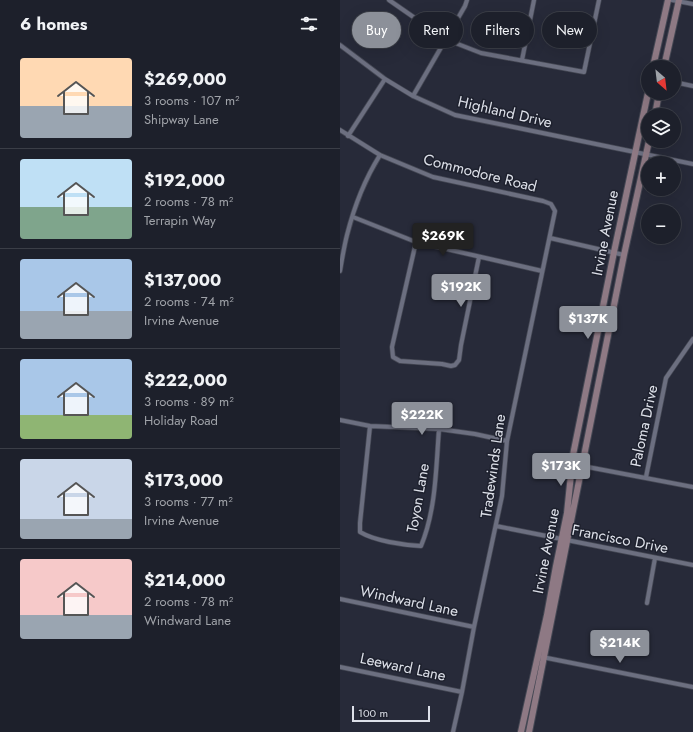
<!DOCTYPE html>
<meta charset="utf-8">
<style>
body{margin:0;font-family:Jost,sans-serif;background:#2a2d37;color:#f1f3f6;height:100vh;display:flex;flex-direction:column;font-size:15px;white-space:nowrap}
*{box-sizing:border-box;margin:0}
p{font-size:13px;color:#a0a3a9}
.icon{flex:none;width:22px;height:22px;fill:none;stroke:currentColor;stroke-width:2;stroke-linecap:round;stroke-linejoin:round}
.map{position:relative;flex:1;overflow:hidden}
.sheet{display:flex;flex-direction:column;background:#1d202b;width:340px}
.sheet>*{flex:none}
.banner{position:absolute;left:12px;top:12px;width:281px;height:36px;display:flex;gap:8px}
.needle{width:26px;rotate:152deg}
.fabs{position:absolute;left:301px;top:60px;display:grid;gap:8px}
.fabs a{display:grid;place-items:center;width:40px;height:40px;border-radius:50%;background:#1d202b;box-shadow:0 4px 16px #0002,0 0 0 1px #3b3e47;font-size:20px}
.scale{position:absolute;left:12px;bottom:10px;width:78px;box-sizing:border-box;padding-left:4px;border:2px solid #dde0e9;border-top:0;font-size:11px;line-height:14px;white-space:nowrap;color:#dde0e9;-webkit-text-stroke:3px #1e212e;paint-order:stroke}
.price{position:absolute;translate:-50% -34px;padding:0 9px;border-radius:4px;background:#8c9099;color:#fff;font-size:13px;line-height:26px;filter:drop-shadow(0 1px 2px #0008)}
.price::after{content:'';position:absolute;left:50%;top:24px;width:12px;height:9px;margin-left:-6px;background:inherit;clip-path:polygon(0 0,100% 0,50% 100%)}
.price.active{background:#222;color:#fff}
ul{padding:0;list-style:none}
li{display:flex;align-items:center;gap:12px;height:100px;padding:0 20px}
li+li{border-top:1px solid #3b3e47}
li span{display:grid;place-items:center;flex:none;width:112px;height:80px;border-radius:4px;color:#555}
li>.icon{margin-inline-start:auto}
span .icon{width:48px;height:48px;fill:#fffc;stroke-width:1}
li b{font-size:17px}
h2{display:flex;justify-content:space-between;align-items:center;height:48px;padding:0 20px;font-size:17px}
.tag{padding:0 14px;border-radius:18px;background:#1d202b;box-shadow:0 4px 16px #0002,0 0 0 1px #3b3e47;font-size:14px;line-height:36px}
.tag.active{background:#8c9099;color:#fff}
main{display:flex;flex:1;min-height:0}
.map>svg:first-child{display:block}
.lines{fill:none;stroke-linecap:round;stroke-linejoin:round}
.street-casing{stroke:#454854;stroke-width:5.5}
.secondary-casing{stroke:#454854;stroke-width:8}
.street{stroke:#6c6f80;stroke-width:4}
.secondary{stroke:#8e7984;stroke-width:6}
.labels{text-anchor:middle;dominant-baseline:central;stroke-width:3;stroke-linejoin:round;paint-order:stroke}
.street-label{font-size:15px;fill:#dde0e9;stroke:#1e212e}
</style>
<main>
<section class="sheet">
<h2>6 homes<svg class="icon" aria-label="filters" viewBox="0 0 24 24"><path d="M4 7h16M4 17h16"/><circle cx="9" cy="7" r="2"/><circle cx="15" cy="17" r="2"/></svg></h2>
<ul>
<li><span style="background:linear-gradient(#ffd9b3 60%,#9aa5b1 0)"><svg class="icon" aria-label="home" viewBox="0 0 24 24"><path d="M3 11l9-7 9 7M6 9v11h12V9"/></svg></span><div><b>$269,000</b><p>3 rooms · 107 m²</p><p>Shipway Lane</p></div></li>
<li><span style="background:linear-gradient(#bfe0f5 60%,#7fa58c 0)"><svg class="icon" aria-label="home" viewBox="0 0 24 24"><path d="M3 11l9-7 9 7M6 9v11h12V9"/></svg></span><div><b>$192,000</b><p>2 rooms · 78 m²</p><p>Terrapin Way</p></div></li>
<li><span style="background:linear-gradient(#a9c7e8 65%,#9aa5b1 0)"><svg class="icon" aria-label="home" viewBox="0 0 24 24"><path d="M3 11l9-7 9 7M6 9v11h12V9"/></svg></span><div><b>$137,000</b><p>2 rooms · 74 m²</p><p>Irvine Avenue</p></div></li>
<li><span style="background:linear-gradient(#a9c7e8 70%,#8fb573 0)"><svg class="icon" aria-label="home" viewBox="0 0 24 24"><path d="M3 11l9-7 9 7M6 9v11h12V9"/></svg></span><div><b>$222,000</b><p>3 rooms · 89 m²</p><p>Holiday Road</p></div></li>
<li><span style="background:linear-gradient(#c9d6e8 75%,#9aa5b1 0)"><svg class="icon" aria-label="home" viewBox="0 0 24 24"><path d="M3 11l9-7 9 7M6 9v11h12V9"/></svg></span><div><b>$173,000</b><p>3 rooms · 77 m²</p><p>Irvine Avenue</p></div></li>
<li><span style="background:linear-gradient(#f6c9c9 70%,#9aa5b1 0)"><svg class="icon" aria-label="home" viewBox="0 0 24 24"><path d="M3 11l9-7 9 7M6 9v11h12V9"/></svg></span><div><b>$214,000</b><p>2 rooms · 78 m²</p><p>Windward Lane</p></div></li>
</ul>
</section>
<div class="map">
<svg width="353" height="732" viewBox="0 0 353 732">
<rect width="100%" height="100%" fill="#272a39"/>
<g class="lines">
<g class="street-casing">
<path id="street" d="M49,0L105,39L141,53L244,72L259,0
M332,0L353,4
M0,45L45,79L73,96L115,115L353,164
M182,60L194,0
M334,82L353,86
M73,96L125,6L127,0
M0,130L40,155L93,177L203,201L211,204L215,211L167,441L162,496L134,627L122,692L113,732
M8,136L45,79
M13,217L76,242L202,271
M210,238L284,255
M76,242L52,347L53,357L60,361L102,364L111,366L115,365L119,360L121,345L139,257
M0,271C2,259 4,247 7,235C14,207 25,179 40,155
M0,420L30,426L99,429L135,434L167,441
M30,426L20,523V532C35,541 63,545 81,546C96,510 96,468 99,429
M232,464L353,487
M306,477L326,378L353,339
M156,526L353,565
M0,599L134,627
M307,603L315,558
M202,657L353,687
M0,667L122,692"/>
</g>
<g class="secondary-casing">
<path id="secondary" d="M313,67L328,0
M324,67L339,0
M315,115L319,93
M181,732L207,615L216,566L227,513L233,455L274,252L308,93
M189,732L284,255L309,141"/>
</g>
<use href="#street" class="street"/>
<use href="#secondary" class="secondary"/>
</g>
<g class="labels">
<g class="street-label">
<text transform="translate(165 112) rotate(13)">Highland Drive</text>
<text transform="translate(140 173) rotate(14)">Commodore Road</text>
<text transform="translate(265 233) rotate(-79)">Irvine Avenue</text>
<text transform="translate(304 426) rotate(-78)">Paloma Drive</text>
<text transform="translate(153 466) rotate(-82)">Tradewinds Lane</text>
<text transform="translate(78 498) rotate(-80)">Toyon Lane</text>
<text transform="translate(280 539) rotate(11)">Francisco Drive</text>
<text transform="translate(206 551) rotate(-79)">Irvine Avenue</text>
<text transform="translate(69 601) rotate(12)">Windward Lane</text>
<text transform="translate(63 667) rotate(12)">Leeward Lane</text>
</g>
</g>
</svg>
<div class="fabs">
<a><svg class="needle" viewBox="-14 -14 28 28"><path d="M0-13l5 13h-10z" fill="#e53935"/><path d="M0 13l5-13h-10z" fill="#a0a3a9"/></svg></a>
<a><svg class="icon" aria-label="layers" viewBox="0 0 24 24"><path d="M12 4l9 5-9 5-9-5zM3 14l9 5 9-5"/></svg></a>
<a>+</a>
<a>−</a>
</div>
<div class="scale">100 m</div>
<b class="price active" style="left:103px;top:257px">$269K</b>
<b class="price" style="left:121px;top:308px">$192K</b>
<b class="price" style="left:248px;top:340px">$137K</b>
<b class="price" style="left:82px;top:436px">$222K</b>
<b class="price" style="left:221px;top:487px">$173K</b>
<b class="price" style="left:280px;top:664px">$214K</b>
<div class="banner">
<a class="tag active">Buy</a>
<a class="tag">Rent</a>
<a class="tag">Filters</a>
<a class="tag">New</a>
</div>
</div>
</main>
